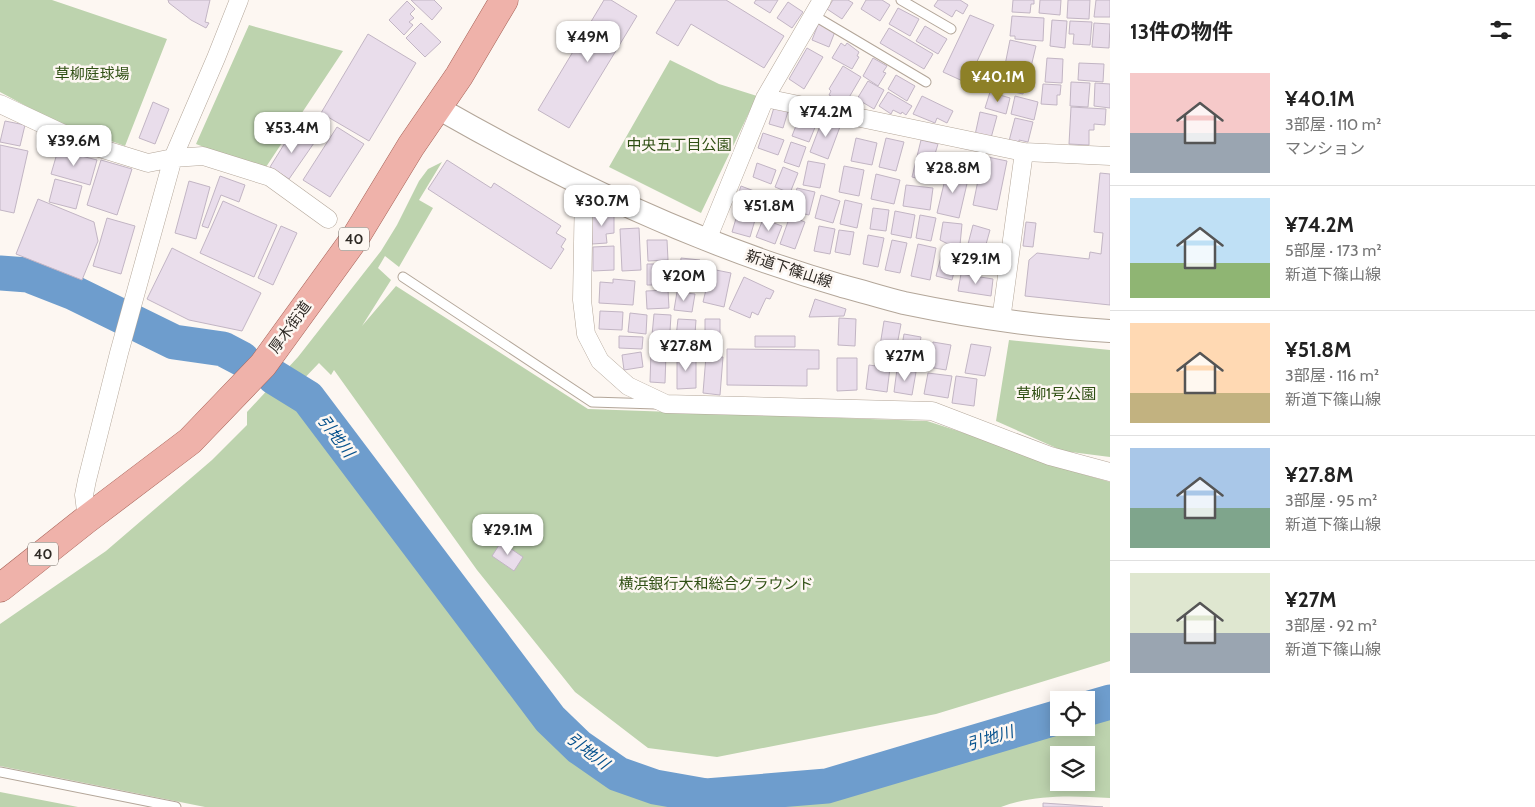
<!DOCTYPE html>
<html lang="ja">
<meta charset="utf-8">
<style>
body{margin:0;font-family:Cabin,"Noto Sans JP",sans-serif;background:#f2f2f2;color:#222;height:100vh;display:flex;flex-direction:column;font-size:19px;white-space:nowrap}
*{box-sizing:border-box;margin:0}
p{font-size:16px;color:#767676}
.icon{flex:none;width:28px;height:28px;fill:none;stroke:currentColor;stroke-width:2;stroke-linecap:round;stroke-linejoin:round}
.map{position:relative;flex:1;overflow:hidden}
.sheet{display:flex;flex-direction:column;background:#fff;width:425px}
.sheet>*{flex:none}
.buttons{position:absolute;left:1050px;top:691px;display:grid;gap:10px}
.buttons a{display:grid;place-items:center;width:45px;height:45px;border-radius:0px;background:#fff;box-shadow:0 2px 12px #0003;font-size:25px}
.price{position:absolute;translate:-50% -42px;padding:0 11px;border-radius:10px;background:#fff;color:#222;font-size:16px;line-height:32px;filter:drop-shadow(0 1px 2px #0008)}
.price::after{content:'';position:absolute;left:50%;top:30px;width:15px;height:11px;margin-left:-8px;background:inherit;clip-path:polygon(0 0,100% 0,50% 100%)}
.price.selected{background:#8d8027;color:#fff}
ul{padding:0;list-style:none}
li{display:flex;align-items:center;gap:15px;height:125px;padding:0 20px}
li+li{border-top:1px solid #e0e0e0}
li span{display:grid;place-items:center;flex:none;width:140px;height:100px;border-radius:0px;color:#555}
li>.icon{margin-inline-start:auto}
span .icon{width:60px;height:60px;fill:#fffc;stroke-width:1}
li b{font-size:21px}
h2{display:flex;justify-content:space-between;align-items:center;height:60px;padding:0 20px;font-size:21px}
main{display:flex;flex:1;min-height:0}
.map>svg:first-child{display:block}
.green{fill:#bdd3ae;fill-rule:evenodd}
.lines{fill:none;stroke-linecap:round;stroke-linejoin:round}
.river{stroke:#6e9dcd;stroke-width:35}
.building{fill:#e9ddeb;stroke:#c2b5c4}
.service-casing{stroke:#b3a699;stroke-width:11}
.minor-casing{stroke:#b3a699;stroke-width:19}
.tertiary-casing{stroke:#b3a699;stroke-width:24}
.primary-casing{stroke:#a56156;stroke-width:29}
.service{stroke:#fff;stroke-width:9}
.minor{stroke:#fff;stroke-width:18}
.tertiary{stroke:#fff;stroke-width:22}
.primary{stroke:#efb2aa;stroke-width:28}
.labels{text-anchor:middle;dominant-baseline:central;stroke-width:5;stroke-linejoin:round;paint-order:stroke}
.shield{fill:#fdf7f2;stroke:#6d6862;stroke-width:1}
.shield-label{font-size:14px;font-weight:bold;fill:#2f2a25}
.park-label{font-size:15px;fill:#2f4f13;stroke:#fdf7f2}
.street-label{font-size:15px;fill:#2f2a25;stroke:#fdf7f2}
.water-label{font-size:16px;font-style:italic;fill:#05518d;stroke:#fdf7f2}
</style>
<main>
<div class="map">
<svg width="1110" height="807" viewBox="0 0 1110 807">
<rect width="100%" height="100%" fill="#fdf7f2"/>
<path class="green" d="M0,0H52L167,39L125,146L50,119L0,92Z
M249,25L343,51L264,170L196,144Z
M670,60L719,84L757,96L701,213L609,167Z
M442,162L419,200L433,208L399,267L385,256L378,268L391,280L362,326L396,286L588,409L927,421L992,442L1047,464L1110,482V661L936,714L717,757L648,748L575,692L477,570L334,370L331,375L319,363L297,386C320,424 342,462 367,498C430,585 501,664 570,745C596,769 621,787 656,797C676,803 700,801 720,800C769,799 819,793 866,781C931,765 995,744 1059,725V728H1086V717L1110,710V798C1073,796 1036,794 1001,807H205L0,766V624L106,551L212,460L247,425V412L298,357L381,251L397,225L419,181L428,169ZM1059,755H1086V782H1059Z
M1009,340L1110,350V457L1063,451L996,421Z
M0,792L78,807H0Z"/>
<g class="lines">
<path class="river" d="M0,273L28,275L74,293L174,342L223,349L242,359
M274,377L308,398L550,719L579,747L618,774L655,787L706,796L827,786L1059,717
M1086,709L1110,702"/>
</g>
<path class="building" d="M168,0H210L205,22L209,23L206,28L191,20L169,3Z
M411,0H434L442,8L432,20Z
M604,0H611L637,16L569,128L538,110Z
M676,0H726L784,36L764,68L691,24L678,46L656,33Z
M756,0H778L770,13L754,3Z
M833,0H848L853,3L842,19L827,9Z
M866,0H882L890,5L880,21L861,9Z
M938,0H960L968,5L963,14L956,10L952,17L934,6Z
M1013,0H1034V4H1031L1030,13L1012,12Z
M1040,0H1061L1060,15L1039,13Z
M1068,0H1090L1089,19L1067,18Z
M1096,0H1110V17H1094Z
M407,1L415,9L410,14L414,18L409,22L413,25L404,35L389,20Z
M788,2L803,12L792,28L777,18Z
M898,8L919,19L910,36L889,24Z
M970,15L994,25L967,83L943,72Z
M1012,16L1044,18L1043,41L1015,39V36H1010Z
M1052,20L1067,21L1065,48L1050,46Z
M1070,21L1092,22L1090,45L1073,44L1074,34H1069Z
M819,22L836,29L829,47L812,40Z
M421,23L441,42L425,57L406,38Z
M1094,23L1110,24L1109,48L1092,47Z
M925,26L947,39L938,54L916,41Z
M889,28L933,54L924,69L880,43Z
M368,34L416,63L369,141L321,113Z
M1010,40L1036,46L1030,71L1005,65Z
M841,43L845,46L847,43L859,52L857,56L859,57L852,69L832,58Z
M807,48L823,57L804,89L789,79Z
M873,58L887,66L883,72L886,73L878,86L863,76Z
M1047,58L1063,59L1062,83L1045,82Z
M1079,63L1104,64L1103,82L1078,80Z
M843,66L861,77L844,106L829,98L831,96L829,95L831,91L829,89Z
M1001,66L1028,72L1023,94L996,88Z
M896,75L915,86L907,101L888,89Z
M868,81L884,90L874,109L857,99Z
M1071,82L1090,83L1088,107L1070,106Z
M1095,83L1110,84V108L1094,106Z
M1043,84L1061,85L1060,95H1057V105L1041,104Z
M888,92L912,106L906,115L902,112L901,114L893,110L891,114L879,106Z
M990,92L1010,98L1006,114L985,108Z
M922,96L953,111L947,123L937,118L935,123L913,114Z
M1015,96L1038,102L1034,120L1011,114Z
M153,102L169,109L155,144L139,138Z
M775,104L789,108L783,128L769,124Z
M1071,107L1106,109L1105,125L1094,124V130H1089V145L1069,144Z
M980,112L997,116L991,138L975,135Z
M301,116L318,125L310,140L293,130Z
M799,118L816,125L809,142L792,136Z
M823,118L841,124L828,159L810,152Z
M1015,118L1033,122L1028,142L1019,140V143L1009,141Z
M5,121L25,125L20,146L0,142Z
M337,127L364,144L330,197L303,180Z
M293,130L314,143L289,179L270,167Z
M763,133L784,140L778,155L758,148Z
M856,138L877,143L872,165L851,161Z
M886,138L904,142L896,171L879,167Z
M921,140L938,144L935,154L943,159L936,183L912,177Z
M791,142L806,147L799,167L784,162Z
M0,145L28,151L14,213L0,210Z
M58,150L97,160L90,185L51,174Z
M983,156L1007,161L997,210L973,205Z
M101,160L132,169L117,215L87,205Z
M447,160L491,188L494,183L561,226L556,233L566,239L561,247L564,249L551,269L428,189Z
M808,161L825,164L820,188L803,185Z
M757,163L776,170L771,184L753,177Z
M844,166L864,170L859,196L839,192Z
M783,167L798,173L790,193L775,187Z
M947,171L969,175L959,218L937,213Z
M1100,173L1110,174V305L1025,296L1029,260L1037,253L1089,259L1090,252L1101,254L1103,233L1094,232Z
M876,174L900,180L894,204L871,199Z
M220,176L245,185L239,202L221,195L208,228L202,226Z
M55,179L82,186L76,209L49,202Z
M189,181L210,187L196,239L175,233Z
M906,185L933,188L930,210L903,206Z
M741,186L762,194L756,214L734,206Z
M797,188L815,192L809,215L791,211Z
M771,192L786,198L777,220L762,214Z
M821,195L840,201L833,223L815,218Z
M38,199L94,222L98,241L82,280L16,254Z
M845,200L862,204L857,228L840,224Z
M223,201L277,225L254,277L200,253Z
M873,208L889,210L886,231L870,229Z
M895,211L915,215L911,238L891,234Z
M614,213V233L606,234L607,243L592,244L591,214Z
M737,215L755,220L750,237L732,232Z
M920,215L936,218L931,241L916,238Z
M790,216L805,222L795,249L780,244Z
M107,218L135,226L121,274L93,266Z
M763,219L782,226L775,244L756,237Z
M943,222L962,224L960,245L948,244L940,240Z
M1026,222L1036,223L1033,247L1023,246Z
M973,225L990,230L985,248L968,244Z
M281,226L297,233L273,285L258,278Z
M819,226L835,229L830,254L814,251Z
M639,228L641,270L622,271L620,229Z
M839,230L854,232L850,255L835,252Z
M868,235L884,238L878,267L863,264Z
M647,240H667L668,260L648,261Z
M892,240L907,243L900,273L885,270Z
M918,244L936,248L930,280L911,276Z
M614,246V270L593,271V247Z
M172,248L261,293L242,331L189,320L147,299Z
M942,253L958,257L952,280L936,276Z
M967,253L989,259L985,272L964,266Z
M681,258L700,260L698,286L679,284Z
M647,264H667L666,285H647Z
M711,269L731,273L724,307L703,302Z
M961,274L993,279L991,296L958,291Z
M744,277L774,291L770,299L766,298L758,315L752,312L750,318L729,309Z
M613,279L635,281L633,305L599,303L600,282L613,283Z
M668,290L669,308L647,309L646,291Z
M677,292L695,294L692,312L674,310Z
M815,299L846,309L844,316L809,317Z
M600,311L623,312L622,330L599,329Z
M630,313L647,315L646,334L628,332Z
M654,314L671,315L669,347L651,346Z
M839,318L856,319L855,346L838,345Z
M678,319L696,320L694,348L675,346Z
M705,319H720V349H705Z
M884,321L901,324L894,361L878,358Z
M904,334L921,337L916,366L899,363Z
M619,336L643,337L642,349L619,348Z
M755,336H795V347H755Z
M933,342L951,345L946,370L928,367Z
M971,344L991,347L985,376L965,373Z
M727,349L819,350V369H807V386L727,385Z
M641,352L643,367L624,370L622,355Z
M651,352L666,353L665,383L650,382Z
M677,355H696V388L677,389Z
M706,356L723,357L720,395L703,393Z
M837,358H857V390L837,391Z
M869,365L890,368L887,392L866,389Z
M897,369L916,372L912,395L894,392Z
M928,373L952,376L948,398L924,394Z
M956,376L977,379L974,406L952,403Z
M501,542L523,557L514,571L492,556Z
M1043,803L1103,807H1043Z"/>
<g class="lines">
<g class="service-casing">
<path id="service" d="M901,0L951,29
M813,15L926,82
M403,277L592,402L656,404
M0,772L176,807"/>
</g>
<g class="minor-casing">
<path id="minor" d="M765,98L1024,152L1110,156
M0,104L83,143L148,163L173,158L203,156L270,177L328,219
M584,187L582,300L586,334L600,361L628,386L666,404L932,411L1050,456L1110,472
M707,240L765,98L822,0
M1001,320L1024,152
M87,519L84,495L87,480L119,353L173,158L216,58L239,0"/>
</g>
<g class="tertiary-casing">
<path id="tertiary" d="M438,108C566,181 699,245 842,286C862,291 883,298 904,303C971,317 1041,327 1110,331"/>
</g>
<g class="primary-casing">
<path id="primary" d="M0,588L87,519L190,441L263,365L355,238L411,146L459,76L504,0"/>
</g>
<use href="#service" class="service"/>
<use href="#minor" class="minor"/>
<use href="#tertiary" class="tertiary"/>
<use href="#primary" class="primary"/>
</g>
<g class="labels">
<g class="shield">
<rect x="339" y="227.5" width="30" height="23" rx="4"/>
<rect x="28" y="542.5" width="30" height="23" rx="4"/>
</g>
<g class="shield-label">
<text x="354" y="239">40</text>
<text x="43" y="554">40</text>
</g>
<g class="park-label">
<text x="92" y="74">草柳庭球場</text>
<text x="679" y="145">中央五丁目公園</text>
<text x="1056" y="394">草柳1号公園</text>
<text x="716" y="584">横浜銀行大和総合グラウンド</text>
</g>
<g class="street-label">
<text transform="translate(789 269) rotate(18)">新道下篠山線</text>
<text transform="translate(290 327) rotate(-54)">厚木街道</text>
</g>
<g class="water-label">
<text transform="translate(336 436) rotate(53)">引地川</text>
<text transform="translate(990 738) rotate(-17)">引地川</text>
<text transform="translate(588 751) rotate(38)">引地川</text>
</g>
</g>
</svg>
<div class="buttons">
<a><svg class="icon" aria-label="locate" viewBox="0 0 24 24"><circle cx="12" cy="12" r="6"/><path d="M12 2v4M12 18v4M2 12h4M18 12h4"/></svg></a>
<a><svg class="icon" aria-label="layers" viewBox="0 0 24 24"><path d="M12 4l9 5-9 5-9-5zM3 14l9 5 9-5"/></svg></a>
</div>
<b class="price" style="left:588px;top:63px">¥49M</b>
<b class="price selected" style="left:998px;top:103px">¥40.1M</b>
<b class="price" style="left:826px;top:138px">¥74.2M</b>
<b class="price" style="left:292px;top:154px">¥53.4M</b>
<b class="price" style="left:74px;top:167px">¥39.6M</b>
<b class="price" style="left:953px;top:194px">¥28.8M</b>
<b class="price" style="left:602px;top:227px">¥30.7M</b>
<b class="price" style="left:769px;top:232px">¥51.8M</b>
<b class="price" style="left:976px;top:285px">¥29.1M</b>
<b class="price" style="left:684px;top:302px">¥20M</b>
<b class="price" style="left:686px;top:372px">¥27.8M</b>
<b class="price" style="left:905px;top:382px">¥27M</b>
<b class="price" style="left:508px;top:556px">¥29.1M</b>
</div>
<section class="sheet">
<h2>13件の物件<svg class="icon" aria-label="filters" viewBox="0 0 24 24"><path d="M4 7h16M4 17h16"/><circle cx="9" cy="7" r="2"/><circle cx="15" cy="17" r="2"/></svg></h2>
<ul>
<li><span style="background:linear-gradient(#f6c9c9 60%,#9aa5b1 0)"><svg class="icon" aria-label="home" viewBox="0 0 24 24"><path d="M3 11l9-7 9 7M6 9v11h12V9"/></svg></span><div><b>¥40.1M</b><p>3部屋 · 110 m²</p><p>マンション</p></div></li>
<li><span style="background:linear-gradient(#bfe0f5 65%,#8fb573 0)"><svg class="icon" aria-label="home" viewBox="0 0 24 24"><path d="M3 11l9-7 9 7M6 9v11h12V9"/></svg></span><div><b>¥74.2M</b><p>5部屋 · 173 m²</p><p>新道下篠山線</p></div></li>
<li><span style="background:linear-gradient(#ffd9b3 70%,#c2b280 0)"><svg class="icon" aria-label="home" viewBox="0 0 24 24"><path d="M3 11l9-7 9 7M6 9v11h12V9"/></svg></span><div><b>¥51.8M</b><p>3部屋 · 116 m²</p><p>新道下篠山線</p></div></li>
<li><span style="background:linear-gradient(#a9c7e8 60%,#7fa58c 0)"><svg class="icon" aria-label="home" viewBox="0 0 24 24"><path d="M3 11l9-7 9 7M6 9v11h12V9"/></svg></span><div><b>¥27.8M</b><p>3部屋 · 95 m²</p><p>新道下篠山線</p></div></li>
<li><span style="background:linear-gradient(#dfe7d0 60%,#9aa5b1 0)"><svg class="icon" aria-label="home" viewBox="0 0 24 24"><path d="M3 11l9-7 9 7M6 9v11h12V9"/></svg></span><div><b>¥27M</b><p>3部屋 · 92 m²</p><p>新道下篠山線</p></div></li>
</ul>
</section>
</main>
